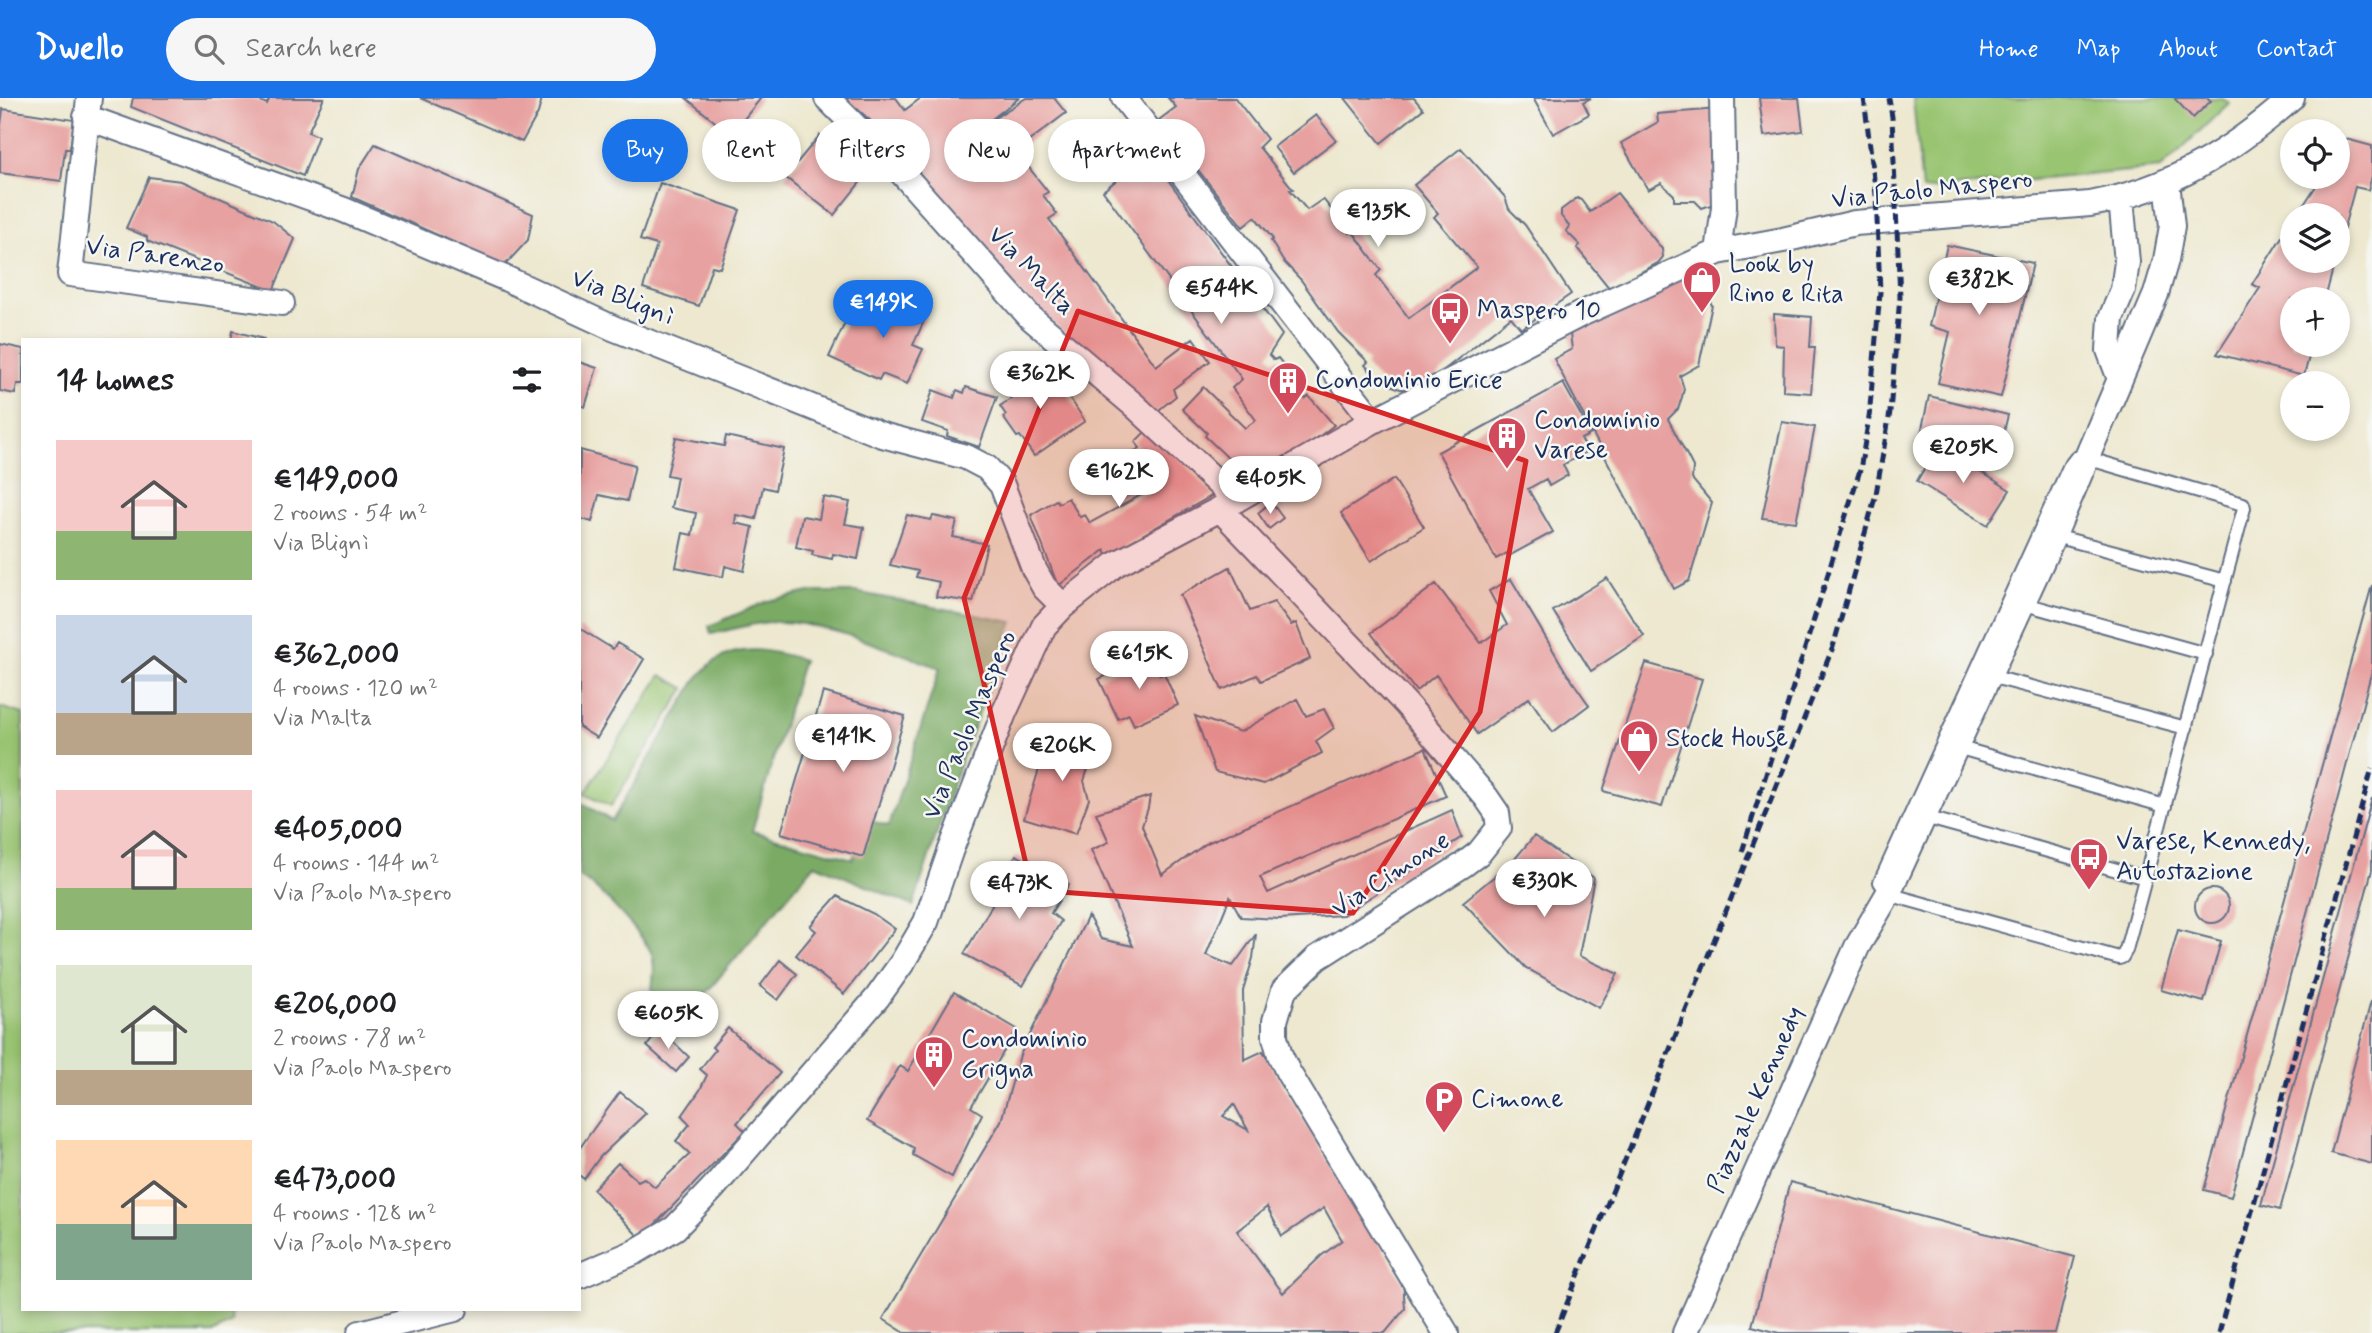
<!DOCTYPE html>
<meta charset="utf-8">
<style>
body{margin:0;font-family:Mynerve,sans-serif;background:#f6f6f6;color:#202124;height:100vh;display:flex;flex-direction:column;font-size:26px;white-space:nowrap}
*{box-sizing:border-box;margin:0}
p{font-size:23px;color:#757577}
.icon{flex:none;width:38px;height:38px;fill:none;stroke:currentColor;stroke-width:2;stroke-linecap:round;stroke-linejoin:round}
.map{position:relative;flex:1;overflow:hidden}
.side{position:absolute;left:21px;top:240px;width:560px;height:973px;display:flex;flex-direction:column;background:#fff;border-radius:0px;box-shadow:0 4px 10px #0003}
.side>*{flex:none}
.hud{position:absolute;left:602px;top:21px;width:665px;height:63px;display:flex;gap:14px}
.tools{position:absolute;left:2280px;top:21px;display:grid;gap:14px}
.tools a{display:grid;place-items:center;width:70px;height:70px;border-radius:50%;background:#fff;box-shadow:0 4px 10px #0003;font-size:35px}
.price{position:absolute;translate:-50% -60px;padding:0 16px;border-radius:24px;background:#fff;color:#222;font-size:23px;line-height:46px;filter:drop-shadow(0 2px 4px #0008)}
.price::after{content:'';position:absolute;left:50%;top:42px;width:21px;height:16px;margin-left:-10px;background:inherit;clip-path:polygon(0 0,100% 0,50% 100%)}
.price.on{background:#1a73e8;color:#fff}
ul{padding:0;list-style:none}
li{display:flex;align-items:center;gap:21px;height:175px;padding:0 35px}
li span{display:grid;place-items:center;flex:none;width:196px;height:140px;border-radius:0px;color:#555}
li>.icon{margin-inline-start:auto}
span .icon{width:84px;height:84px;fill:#fffc;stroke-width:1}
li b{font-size:30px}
h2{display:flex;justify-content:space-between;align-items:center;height:84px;padding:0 35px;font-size:30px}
.chip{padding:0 24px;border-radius:32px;background:#fff;box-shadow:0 4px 10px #0003;font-size:24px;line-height:63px}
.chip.on{background:#1a73e8;color:#fff}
header{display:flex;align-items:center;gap:42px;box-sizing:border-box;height:98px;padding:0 35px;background:#1a73e8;color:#fff}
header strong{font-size:33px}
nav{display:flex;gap:38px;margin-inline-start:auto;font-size:24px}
.search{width:490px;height:63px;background:#f6f6f6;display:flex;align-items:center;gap:18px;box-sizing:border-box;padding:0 24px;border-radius:38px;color:#757577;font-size:26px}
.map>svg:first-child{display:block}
.green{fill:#99c471;stroke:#5a7a68;stroke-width:2}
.forest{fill:#7aaa63;stroke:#4a6c60;stroke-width:2}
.building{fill:#e7a1a0;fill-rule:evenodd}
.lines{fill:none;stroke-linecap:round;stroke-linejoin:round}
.lane-casing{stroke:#647086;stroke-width:16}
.street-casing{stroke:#647086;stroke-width:28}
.lane{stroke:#fff;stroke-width:12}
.street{stroke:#fff;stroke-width:24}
.rail{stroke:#1b2f5e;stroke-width:5;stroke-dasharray:10 5;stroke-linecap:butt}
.marked{fill:#d62828;fill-opacity:0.2;stroke:#d62828;stroke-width:5;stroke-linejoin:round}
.labels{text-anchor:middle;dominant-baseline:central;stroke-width:5;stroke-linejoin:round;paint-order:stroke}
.street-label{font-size:26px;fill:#1b2f5e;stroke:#f6f6f2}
.poi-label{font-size:26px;fill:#1b2f5e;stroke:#f6f6f2;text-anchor:start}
</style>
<header>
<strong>Dwello</strong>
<div class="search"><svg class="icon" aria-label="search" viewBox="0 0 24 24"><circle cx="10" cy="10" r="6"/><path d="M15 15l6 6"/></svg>Search here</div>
<nav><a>Home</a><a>Map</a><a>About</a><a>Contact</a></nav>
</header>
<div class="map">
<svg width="2372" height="1235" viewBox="0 0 2372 1235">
<rect width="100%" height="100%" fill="#f6f6f2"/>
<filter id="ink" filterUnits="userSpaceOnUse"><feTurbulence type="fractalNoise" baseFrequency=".0143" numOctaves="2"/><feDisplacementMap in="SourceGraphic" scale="14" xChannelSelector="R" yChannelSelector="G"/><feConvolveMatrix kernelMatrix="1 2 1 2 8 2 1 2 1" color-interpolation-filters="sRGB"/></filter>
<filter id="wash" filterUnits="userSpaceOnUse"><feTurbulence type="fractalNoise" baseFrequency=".00686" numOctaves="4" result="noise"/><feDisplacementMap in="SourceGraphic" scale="28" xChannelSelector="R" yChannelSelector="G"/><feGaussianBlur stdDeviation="1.57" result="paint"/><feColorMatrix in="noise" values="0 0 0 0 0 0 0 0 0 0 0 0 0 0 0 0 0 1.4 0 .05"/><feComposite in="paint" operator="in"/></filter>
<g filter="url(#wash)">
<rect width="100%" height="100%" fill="#ede8cf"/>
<path class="green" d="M1913,0H2223L2229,5L2161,70L1922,92Z
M661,577L685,590L611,708L585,695Z
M0,609L23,616V1211H229L232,1225L212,1235H0Z"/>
<path class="forest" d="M809,494H855L1013,524L956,676L913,808L815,766L685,920L652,892C653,880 656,866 651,854C643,838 596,785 579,779V703L612,723L698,579C704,574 709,566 715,563C742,545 775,553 803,562L752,733L853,761L867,722L889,728L940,570C891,553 821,521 769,524C750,526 730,532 711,536L709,528L768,503Z"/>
<g id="blocks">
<path class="building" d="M133,0H253L267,6L270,0H324L308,34L318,38L303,78L131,9Z
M420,0H542L538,15L522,44Z
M686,0H761L731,37Z
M845,0H896L905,12L921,0H1019L984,27L1026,0H1054L1066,15L1016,53L1048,94L1043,97L1057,116L1049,121L1156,268L1193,240L1210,263L1173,291L1176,298L1154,316L991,169L923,80L881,32Z
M1168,0H1235L1267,41L1259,49L1293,91L1290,92L1307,112L1323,101L1350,135L1353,134L1381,172L1376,177L1409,220L1477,169L1434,119L1438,115L1414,87L1461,50L1505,99L1509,111L1525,127L1571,196L1521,231L1511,219L1420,291H1400L1378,282L1365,267L1368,264L1338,234L1301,182L1283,163L1271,143L1273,141L1255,119L1243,129L1159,22L1176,9Z
M1345,0H1414L1423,11L1381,45Z
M1533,0H1591L1583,4L1589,16L1553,36Z
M1759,0H1799L1803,33L1764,38Z
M2174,0H2208L2211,3L2193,20Z
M3,11L74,22L70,51H65L61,83L0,75V34Z
M1718,11L1719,104L1702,110L1695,103H1674V97L1661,85L1648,92L1621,45L1658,24L1657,16Z
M1316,17L1336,42L1294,74L1274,49Z
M820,37L834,48L840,40L874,67L834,117L785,79Z
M2346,41L2372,48V78L2368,92L2355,89L2339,148L2338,117H2297L2322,79H2338V54Z
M375,46L533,116L528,142L505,167L352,99L359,71Z
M1149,56L1282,237L1269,257L1274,262L1278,260L1299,286L1295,289L1305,301L1309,298L1334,327L1289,362L1285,358L1250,381L1205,338L1207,335L1182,311L1203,289L1245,330L1256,322L1232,290L1242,281L1103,93Z
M149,79L181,83L273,123L295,141L273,193L147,143V139L126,130Z
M660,85L740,112L720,170L712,168L699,208L643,190L657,147L640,142Z
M1617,95L1662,151L1663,159L1658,165L1610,191L1577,150L1580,147L1566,133L1569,128L1561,118V112L1577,100L1581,102L1590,114Z
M2292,123V163H2335L2325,201H2292V247H2312L2304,278L2217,256L2260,190L2252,186Z
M1947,147L2033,165L2001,299L1938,285L1950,234L1929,228Z
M1691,174L1712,207L1699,267L1680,278L1684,291L1682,299L1678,311L1668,321L1689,361L1693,369L1692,381L1712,405L1689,483L1674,491L1554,261L1572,251L1570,236Z
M896,194L930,210L913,247L923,251L907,286L882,276L879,282L829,259L850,214L872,223L881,206L889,210Z
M1774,216L1812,219L1810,249H1815L1811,295L1783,293L1784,248L1775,247Z
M233,233L264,241V242H231Z
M0,246L23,251V286H17L15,296L0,293Z
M579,264L597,270L585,309L579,307Z
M1034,271L1042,283L1053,275L1085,323L1034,358L1020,338L1017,339L1003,319L1006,317L1000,308L1011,301L1005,291Z
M1563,285L1591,336L1581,341L1588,353L1563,367L1568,377L1549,388L1546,381L1528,391L1553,434L1509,458L1507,455L1496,461L1438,354Z
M966,289L997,299L979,349L947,338L948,333L922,324L933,292L954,300L957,292L964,295Z
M1929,298L2008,317L1999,354L1921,335Z
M1782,324L1815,329L1796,424L1762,420Z
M1146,333L1174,355L1213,397L1107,457L1105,452L1058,488L1031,417L1056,402L1059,405L1068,400L1080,419L1085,417L1090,425L1165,384L1159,374L1119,398L1105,371L1140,350L1135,344Z
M726,338L784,351L775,392L763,389L756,421L736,417L735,425L753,429L744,473L725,468L723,479L676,469L683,435L692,437L696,415L671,410L677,379L667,377L676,339L724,348Z
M1938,347L2010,392L1988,427L1917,383Z
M580,352L635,367L627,403L599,397L592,424L579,420Z
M1394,381L1424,429L1371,463L1341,415Z
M823,399L850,404L845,426L864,429L858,461L833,456L832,461L812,457L813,453L796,449L802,418L819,421Z
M1271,404L1283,420L1269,431L1258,415Z
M907,417L931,422L933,418L957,423L953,439L987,446L973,504L936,499L939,484L916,479L918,473L890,467Z
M1230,469L1250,513L1274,504L1291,527L1296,525L1310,561L1261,583L1257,577L1222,592L1180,497Z
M1607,480L1644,538L1591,573L1553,513Z
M1511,481L1566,574L1589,607L1553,634L1529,600L1477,636L1436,577L1416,593L1371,535L1436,486L1481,545L1507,527L1489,493Z
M2372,487V572L2231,1099L2204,1092Z
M579,530L613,551L617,545L644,561L597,640L579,629Z
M1151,559L1160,577L1164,575L1178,607L1134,627L1129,616L1118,621L1099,581L1141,561L1143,564Z
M1646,565L1702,581L1662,709L1603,693Z
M823,594L905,618L863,759L781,735Z
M1297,601L1306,618L1324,611L1334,630L1316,643L1322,655L1264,686L1215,674L1195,618L1240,634Z
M1051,632L1096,646L1084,683L1089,701L1076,736L1024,720Z
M1425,650L1446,698L1260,779L1268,795L1452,712L1462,739L1343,817L1280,821L1241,819L1230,799L1206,857L1233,868L1256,836L1253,860L1243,893L1244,962L1263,953L1336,1076L1403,1183L1405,1211L1385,1235H905L883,1221L1001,1023L1020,957L1088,818L1101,841L1133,848L1091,752L1109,744L1096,715L1150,698L1148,710L1142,728L1162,777L1207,745ZM1234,1006L1248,1032L1223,1018ZM1267,1109L1282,1138L1324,1110L1342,1142L1321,1158L1283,1195L1237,1133Z
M2372,700V772L2280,1112L2261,1107Z
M1534,738L1594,780L1579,858L1618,876L1599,910L1526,870L1463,804L1514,762Z
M1016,757L1069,786L1051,815L1061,823L1023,888L964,856L999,795L995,792Z
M2195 808a17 17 0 1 1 34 0a17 17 0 1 1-34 0Z
M837,798L874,816L895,831L844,896L796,857L816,833L810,828Z
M2178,832L2221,843L2204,904L2161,892Z
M780,862L797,876L778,902L760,888Z
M954,894L1017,931L971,1009L982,1016L952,1079L913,1057L914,1050L867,1023L900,968L908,973Z
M2371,903H2372V1066L2331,1055Z
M728,930L780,975L737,1025L745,1033L641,1141L593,1091L618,1065L638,1083L644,1080L655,1089L690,1056L676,1043L690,1026L682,1018L700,992L707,977L700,971L715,952L712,949Z
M660,931L689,959L676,974L647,948Z
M620,994L646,1015L600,1059L584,1081L579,1077V1051Z
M1790,1084L2075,1159L2055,1235H1779L1752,1228Z"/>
</g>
</g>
<g filter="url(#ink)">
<use href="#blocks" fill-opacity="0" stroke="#647086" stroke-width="2"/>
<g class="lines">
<g class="lane-casing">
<path id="lane" d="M2083,359L2243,406L2244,410L2126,852L2122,859L2119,860L1888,796L1880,784L2069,369L2076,360Z
M2051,437L2225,483
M2021,505L2206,556
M1986,577L2186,630
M1953,648L2165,708
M1921,718L2146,780"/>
</g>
<g class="street-casing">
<path id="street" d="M89,0L70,176L282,205
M827,0L902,75L1030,219L1135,308L1236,402
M1124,0L1373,323
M86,19L344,112L507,181L613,230L882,337L966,359L987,370L1002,387L1034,471L1044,489L1063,508
M1718,154L1724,109L1722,0
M2120,281L2109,252L2111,220L2123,192L2127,164L2121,101
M1220,411L1406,606L1486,699L1497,715L1499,730L1479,755L1463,767L1317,860L1284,892L1275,923V939L1280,957L1288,974L1446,1235
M579,1178L635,1154L675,1130L713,1090L877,900L902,865L926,824L950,754L1004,615L1044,528L1063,508L1116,466L1220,411L1373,323L1581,216L1718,154L1783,142L1855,125L2090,106C2170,92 2232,53 2292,0
M360,1235L455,1211
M1685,1235L1857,849L1888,796L2054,437L2156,196L2166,162L2172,128L2167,84"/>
</g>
<use href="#lane" class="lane"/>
<use href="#street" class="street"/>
<path class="rail" d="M1742,754L1860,372L1869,320L1880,194L1876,97L1864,0
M1555,1235L1833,549L1876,396L1890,314L1900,199L1892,19L1889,0
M2219,1235L2372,670"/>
</g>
</g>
<path class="marked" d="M1078,213L1526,363L1480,614L1353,815L1032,792L964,500Z"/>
<defs>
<g id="shop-pin" transform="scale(2.0125)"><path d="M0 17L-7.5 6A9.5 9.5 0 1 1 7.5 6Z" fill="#d1495b" stroke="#f6f6f2"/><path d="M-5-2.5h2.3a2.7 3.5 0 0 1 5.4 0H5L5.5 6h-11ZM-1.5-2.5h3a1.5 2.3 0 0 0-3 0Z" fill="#fff"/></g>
<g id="bus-pin" transform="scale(2.0125)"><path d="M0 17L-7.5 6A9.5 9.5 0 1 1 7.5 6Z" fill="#d1495b" stroke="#f6f6f2"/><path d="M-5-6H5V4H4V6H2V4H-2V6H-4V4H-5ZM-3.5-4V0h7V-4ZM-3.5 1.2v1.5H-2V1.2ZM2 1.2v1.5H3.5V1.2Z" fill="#fff"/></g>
<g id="building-pin" transform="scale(2.0125)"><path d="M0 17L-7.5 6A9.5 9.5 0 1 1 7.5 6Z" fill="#d1495b" stroke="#f6f6f2"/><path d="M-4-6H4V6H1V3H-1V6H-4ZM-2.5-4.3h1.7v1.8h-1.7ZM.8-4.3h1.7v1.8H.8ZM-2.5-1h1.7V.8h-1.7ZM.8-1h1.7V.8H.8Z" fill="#fff"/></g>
<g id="parking-pin" transform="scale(2.0125)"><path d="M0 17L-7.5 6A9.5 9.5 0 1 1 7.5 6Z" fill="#d1495b" stroke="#f6f6f2"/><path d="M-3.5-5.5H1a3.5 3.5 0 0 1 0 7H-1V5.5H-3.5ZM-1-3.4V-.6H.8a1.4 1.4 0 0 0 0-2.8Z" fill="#fff"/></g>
</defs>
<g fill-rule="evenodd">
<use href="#shop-pin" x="1702" y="182"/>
<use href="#bus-pin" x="1450" y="213"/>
<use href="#building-pin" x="1288" y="283"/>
<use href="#building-pin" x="1507" y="338"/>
<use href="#shop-pin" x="1639" y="641"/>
<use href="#bus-pin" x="2089" y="759"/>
<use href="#building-pin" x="934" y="957"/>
<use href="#parking-pin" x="1444" y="1002"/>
</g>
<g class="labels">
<g class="street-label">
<text transform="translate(1932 92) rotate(-6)">Via Paolo Maspero</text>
<text transform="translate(155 158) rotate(8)">Via Parenzo</text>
<text transform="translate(1031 173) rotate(46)">Via Malta</text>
<text transform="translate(622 200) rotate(23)">Via Blignì</text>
<text transform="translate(970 627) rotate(-67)">Via Paolo Maspero</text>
<text transform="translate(1391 777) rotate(-33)">Via Cimone</text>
<text transform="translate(1756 1002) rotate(-66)">Piazzale Kennedy</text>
</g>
<g class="poi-label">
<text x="1729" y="167">Look by<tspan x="1729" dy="30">Rino e Rita</tspan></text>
<text x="1477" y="213">Maspero 10</text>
<text x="1315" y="283">Condominio Erice</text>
<text x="1534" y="323">Condominio<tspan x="1534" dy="30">Varese</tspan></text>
<text x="1666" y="641">Stock House</text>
<text x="2116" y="744">Varese, Kennedy,<tspan x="2116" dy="30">Autostazione</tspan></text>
<text x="961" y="942">Condominio<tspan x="961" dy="30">Grigna</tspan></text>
<text x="1471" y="1002">Cimone</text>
</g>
</g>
</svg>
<div class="tools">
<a><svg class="icon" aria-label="locate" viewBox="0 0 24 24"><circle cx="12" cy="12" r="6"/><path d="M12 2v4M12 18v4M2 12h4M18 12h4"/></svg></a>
<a><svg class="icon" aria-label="layers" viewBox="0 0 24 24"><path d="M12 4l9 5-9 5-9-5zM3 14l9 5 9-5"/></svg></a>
<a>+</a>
<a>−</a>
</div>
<b class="price" style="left:1378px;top:151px">€135K</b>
<b class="price" style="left:1979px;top:219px">€382K</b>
<b class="price" style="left:1221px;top:228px">€544K</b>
<b class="price on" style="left:883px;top:242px">€149K</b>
<b class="price" style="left:1040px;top:313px">€362K</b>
<b class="price" style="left:1963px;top:387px">€205K</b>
<b class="price" style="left:1119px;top:411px">€162K</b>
<b class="price" style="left:1270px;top:418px">€405K</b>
<b class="price" style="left:1139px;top:593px">€615K</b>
<b class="price" style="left:843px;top:676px">€141K</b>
<b class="price" style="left:1062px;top:685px">€206K</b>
<b class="price" style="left:1544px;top:821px">€330K</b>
<b class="price" style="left:1019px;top:823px">€473K</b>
<b class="price" style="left:668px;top:953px">€605K</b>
<div class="hud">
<a class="chip on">Buy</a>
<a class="chip">Rent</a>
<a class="chip">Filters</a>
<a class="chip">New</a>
<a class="chip">Apartment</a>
</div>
<section class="side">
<h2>14 homes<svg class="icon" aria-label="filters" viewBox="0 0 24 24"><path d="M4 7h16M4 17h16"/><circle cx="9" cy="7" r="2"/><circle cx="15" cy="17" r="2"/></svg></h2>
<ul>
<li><span style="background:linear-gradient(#f6c9c9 65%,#8fb573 0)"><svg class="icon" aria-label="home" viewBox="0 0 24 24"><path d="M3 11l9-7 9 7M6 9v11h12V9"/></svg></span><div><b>€149,000</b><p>2 rooms · 54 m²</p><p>Via Blignì</p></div></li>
<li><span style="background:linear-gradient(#c9d6e8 70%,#b9a48a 0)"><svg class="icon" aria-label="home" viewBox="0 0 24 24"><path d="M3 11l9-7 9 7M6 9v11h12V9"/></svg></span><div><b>€362,000</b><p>4 rooms · 120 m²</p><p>Via Malta</p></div></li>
<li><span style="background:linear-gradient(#f6c9c9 70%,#8fb573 0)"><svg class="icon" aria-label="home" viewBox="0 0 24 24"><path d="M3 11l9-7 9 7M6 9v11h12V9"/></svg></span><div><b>€405,000</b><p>4 rooms · 144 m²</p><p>Via Paolo Maspero</p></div></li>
<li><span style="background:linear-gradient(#dfe7d0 75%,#b9a48a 0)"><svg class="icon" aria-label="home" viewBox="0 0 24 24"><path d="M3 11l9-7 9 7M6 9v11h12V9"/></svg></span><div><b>€206,000</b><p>2 rooms · 78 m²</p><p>Via Paolo Maspero</p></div></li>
<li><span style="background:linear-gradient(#ffd9b3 60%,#7fa58c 0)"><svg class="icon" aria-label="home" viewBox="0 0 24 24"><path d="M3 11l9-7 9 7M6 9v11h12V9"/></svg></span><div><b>€473,000</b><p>4 rooms · 128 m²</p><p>Via Paolo Maspero</p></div></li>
</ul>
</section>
</div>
